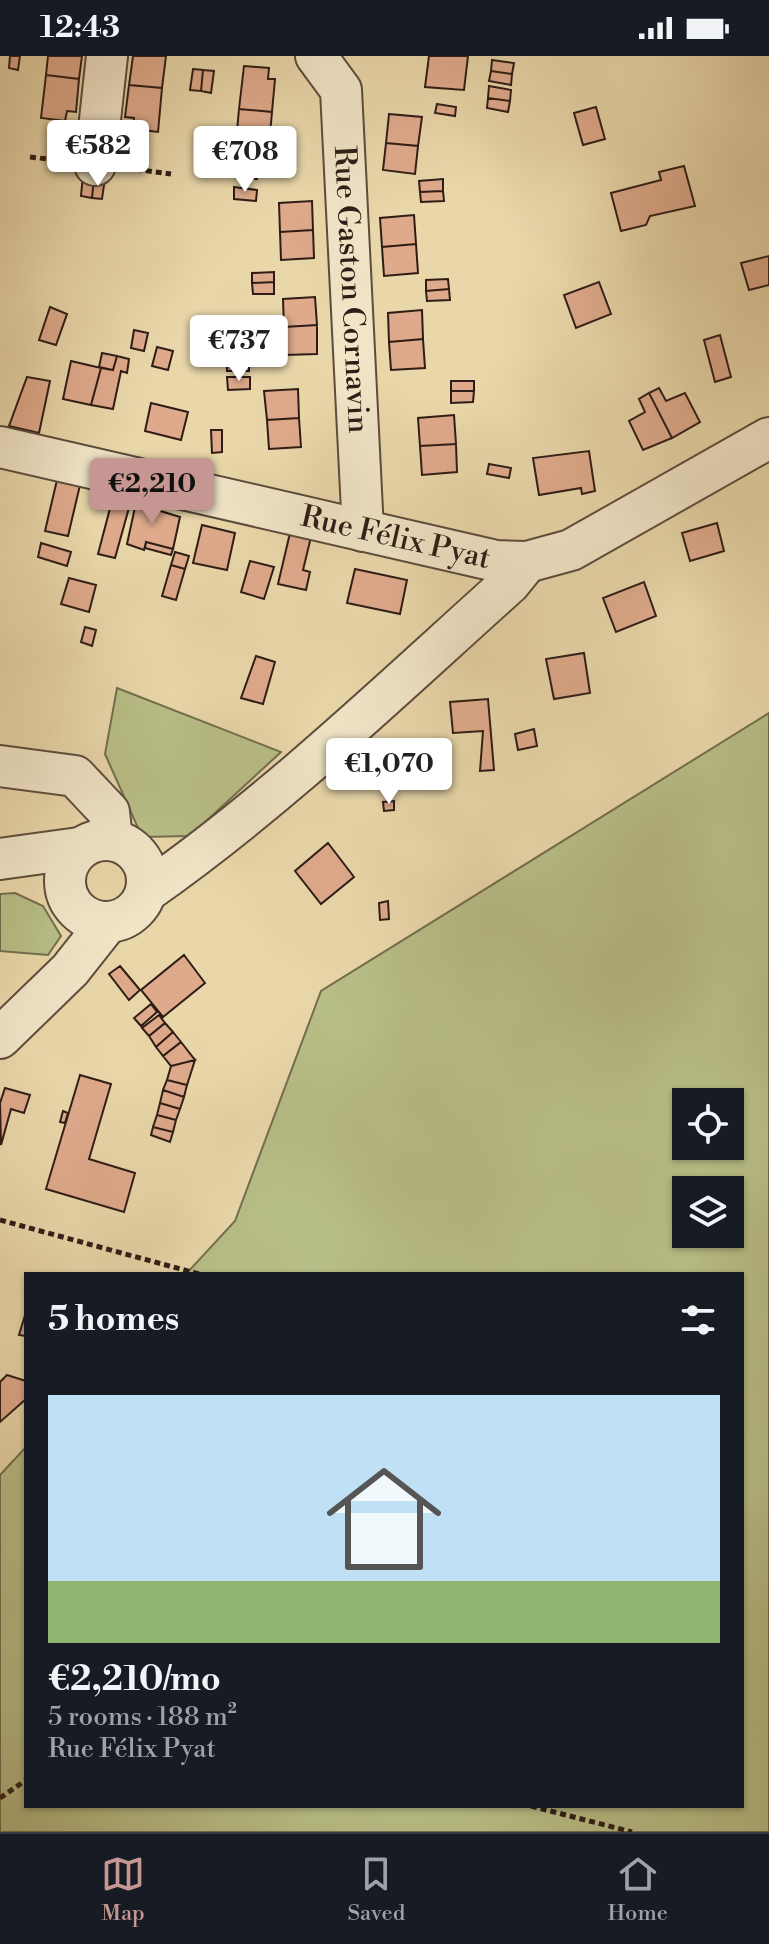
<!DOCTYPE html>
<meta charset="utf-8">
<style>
body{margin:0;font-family:"Libre Bodoni",serif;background:#20242c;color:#f1f3f6;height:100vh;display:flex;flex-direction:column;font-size:30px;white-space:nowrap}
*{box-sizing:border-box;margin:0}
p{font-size:26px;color:#9ea1a6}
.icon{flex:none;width:44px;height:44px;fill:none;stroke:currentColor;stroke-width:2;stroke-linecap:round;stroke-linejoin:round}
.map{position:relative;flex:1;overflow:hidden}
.details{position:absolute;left:24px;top:1216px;width:720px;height:536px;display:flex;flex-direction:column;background:#171b24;border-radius:0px;box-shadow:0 2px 6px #0004}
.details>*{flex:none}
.fabs{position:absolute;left:672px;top:1032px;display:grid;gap:16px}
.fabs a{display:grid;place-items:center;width:72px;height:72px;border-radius:0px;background:#171b24;box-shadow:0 2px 6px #0004;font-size:40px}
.price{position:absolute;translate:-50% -68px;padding:0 18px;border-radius:8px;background:#fff;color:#222;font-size:26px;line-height:52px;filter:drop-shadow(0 2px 4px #0008)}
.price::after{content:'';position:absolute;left:50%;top:48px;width:24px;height:18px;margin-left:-12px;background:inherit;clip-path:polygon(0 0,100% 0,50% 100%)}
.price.current{background:#c59692;color:#111}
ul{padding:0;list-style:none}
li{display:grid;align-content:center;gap:16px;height:424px;padding:0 24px}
li span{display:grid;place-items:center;height:248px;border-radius:0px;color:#555}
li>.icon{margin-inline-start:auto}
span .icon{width:144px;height:144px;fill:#fffc;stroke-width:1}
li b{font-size:34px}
h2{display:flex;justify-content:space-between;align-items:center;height:96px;padding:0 24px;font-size:34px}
.status{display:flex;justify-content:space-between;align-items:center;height:56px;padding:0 40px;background:#171b24;direction:ltr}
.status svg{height:22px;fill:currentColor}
.menu{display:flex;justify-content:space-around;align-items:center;height:112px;border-top:2px solid #363941;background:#171b24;font-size:22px;color:#9ea1a6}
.menu a{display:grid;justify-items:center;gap:4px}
.menu .current{color:#c59692}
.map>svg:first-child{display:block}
.green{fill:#b8be87;stroke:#736e4e;stroke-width:2;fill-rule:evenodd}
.building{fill:#dfaa8c;stroke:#2e1d16;stroke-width:2}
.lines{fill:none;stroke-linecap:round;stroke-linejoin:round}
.minor-casing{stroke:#5d4c3b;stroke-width:44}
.path{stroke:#2e1d16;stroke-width:5;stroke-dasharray:6 4;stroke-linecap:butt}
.minor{stroke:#f1e5c8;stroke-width:40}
.labels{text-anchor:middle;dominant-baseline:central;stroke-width:6;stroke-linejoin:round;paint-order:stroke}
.street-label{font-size:30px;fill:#2e1d16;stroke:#f1e5c8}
</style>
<div class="status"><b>12:43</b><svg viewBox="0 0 49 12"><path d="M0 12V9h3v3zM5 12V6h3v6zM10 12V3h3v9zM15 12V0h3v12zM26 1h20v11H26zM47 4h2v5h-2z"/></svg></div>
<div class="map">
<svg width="769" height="1776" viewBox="0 0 769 1776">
<rect width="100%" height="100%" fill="#e9d7aa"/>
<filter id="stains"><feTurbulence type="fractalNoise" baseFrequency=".0025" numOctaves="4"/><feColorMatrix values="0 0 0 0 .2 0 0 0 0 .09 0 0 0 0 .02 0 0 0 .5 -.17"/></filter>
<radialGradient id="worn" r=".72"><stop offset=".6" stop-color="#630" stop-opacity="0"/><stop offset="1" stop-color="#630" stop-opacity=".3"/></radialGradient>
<path class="green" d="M117,632L281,696L190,780L142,781L105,698Z
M769,657V1776H0V1419L26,1391V1750H742V1218H186L235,1165L321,935ZM686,1046H730V1090H686ZM686,1134H730V1178H686Z
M15,837L43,850L61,880L48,899L0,895V838Z"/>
<path class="building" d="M10,0H20L18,14L9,12Z
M48,0H82L79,23L46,19Z
M133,0H166L162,32L129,29Z
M429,0H468L464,34L425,31Z
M492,4L514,7L512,18L491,15Z
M244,10L269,12L268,23H275L272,56L239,53Z
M193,13L203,14L201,35L190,34Z
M203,14L214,15L211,37L201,35Z
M491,15L512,18L511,29L489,25Z
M46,19L79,23L76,56L67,55L65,65L41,62Z
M129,29L162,32L158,76L133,73L134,62L125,61Z
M489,30L511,34L510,45L488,42Z
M488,42L510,45L508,56L487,52Z
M437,48L456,51L455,60L435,57Z
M596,51L605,83L583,89L574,57Z
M239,53L272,56L269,89H261L260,99L235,97Z
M389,58L422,61L418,90L386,87Z
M386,87L418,90L415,118L383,114Z
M684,110L695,150L650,160L646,169L621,175L611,137L661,124L659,116Z
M236,111L258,114L257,123L235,121Z
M83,119L94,121L92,142L81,140Z
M94,121L105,122L102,143L92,142Z
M443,123V135L420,136L419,125Z
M234,131L257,134L256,145L234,143Z
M443,135L444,145L421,146L420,136Z
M312,145L313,174L280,176L279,147Z
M414,159L416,188L382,191L380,162Z
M313,174L314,202L281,204L280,176Z
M416,188L418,217L384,220L382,191Z
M769,200V229L749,234L741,207Z
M274,216V226L252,227V217Z
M448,223L449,233L426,235V224Z
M274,226V238H253L252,227Z
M599,226L611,258L576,272L564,239Z
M449,233L450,244L427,245L426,235Z
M315,241L317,269L284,271L283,243Z
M50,251L67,258L56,289L39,284Z
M422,254L423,283L389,286L388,257Z
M317,269V298L285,299L284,271Z
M134,274L148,277L144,295L131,292Z
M720,279L731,321L715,326L704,284Z
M423,283L425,312L391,314L389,286Z
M157,291L173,295L168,314L152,310Z
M102,297L117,300L113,314L99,311Z
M117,300L129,303L127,317L121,315L113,353L91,349L101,312L113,314Z
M71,305L101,312L91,349L63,343Z
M249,306V315H227V307Z
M27,321L50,325L39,377L9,370Z
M227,321H250V333L228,334Z
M451,325H474V335H451Z
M659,332L666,345L685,337L700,366L672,382L649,337Z
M298,333L299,362L267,364L264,335Z
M451,335H474L473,346L451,347Z
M649,337L672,382L643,394L629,365L645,356L639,343Z
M151,347L188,356L181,384L145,375Z
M454,359L456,388L420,390L418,362Z
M299,362L301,391L269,393L267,364Z
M211,374H222V396L212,397Z
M456,388L457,416L422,419L420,390Z
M589,395L595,435L582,438L581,432L539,439L533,402Z
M489,408L511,412L509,422L487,418Z
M57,424L80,429L68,480L45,475Z
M114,437L132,441L115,502L98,498Z
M137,442L155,446L154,453L180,461L173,493L146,486L144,494L127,488Z
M717,467L724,495L690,505L682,477Z
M202,469L235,477L227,514L193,507Z
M290,477L311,481L303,514L310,516L306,534L278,528Z
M146,486L173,493L171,499L145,492Z
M41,487L71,496L67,510L38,501Z
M175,496L189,500L185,513L171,509Z
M250,505L274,511L264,543L241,536Z
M171,509L185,513L176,544L162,540Z
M355,513L407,524L400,558L347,547Z
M69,522L96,529L89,556L61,548Z
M644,526L656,560L616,576L603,542Z
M85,571L96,574L92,590L81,586Z
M584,597L590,637L554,643L546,603Z
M256,600L275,606L263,648L241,642Z
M488,643L494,714L480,715L483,675L453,677L450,646Z
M534,673L537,690L518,694L515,678Z
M424,695L425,723L393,725V698Z
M394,745V754L384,755L383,746Z
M328,787L354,821L321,848L295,815Z
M388,845L389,863L380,864L379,847Z
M184,899L205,927L163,961L141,934Z
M120,910L140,934L129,944L109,918Z
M151,948L157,956L141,970L134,962Z
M159,959L165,967L149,980L142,972Z
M165,967L173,976L156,991L149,980Z
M173,976L181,986L163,1000L156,991Z
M181,986L195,1004L171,1010L163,1000Z
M195,1004L187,1029L167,1024L171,1010Z
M80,1019L111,1028L89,1103L135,1117L124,1156L46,1133Z
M167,1024L187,1029L184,1041L163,1034Z
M5,1032L30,1039L24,1057L11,1053L1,1089L0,1047Z
M163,1034L184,1041L180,1053L160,1047Z
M160,1047L180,1053L176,1064L157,1059Z
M63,1055L68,1057L65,1067L60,1066Z
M157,1059L176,1064L173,1076L153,1071Z
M153,1071L173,1076L170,1086L151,1079Z
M26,1256V1280L19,1279Z
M7,1319L26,1325V1343L0,1366V1326Z"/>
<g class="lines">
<g class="minor-casing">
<g id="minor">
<path id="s1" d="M316,0L341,34L363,475"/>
<path d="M95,109L107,0"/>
<path id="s2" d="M0,391L496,505L527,506L571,494L769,382"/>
<path d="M0,710L75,720L109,756L112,784"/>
<circle cx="106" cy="825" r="41"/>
<path d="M0,803L79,792"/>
<path d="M146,836C276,745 392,633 510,527L527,506"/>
<path d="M0,982L70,914L108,866"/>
</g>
</g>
<path class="path" d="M30,101L65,105
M126,112L171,118
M0,1164L199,1218
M0,1742L26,1724
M531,1750L632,1776"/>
<use href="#minor" class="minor"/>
</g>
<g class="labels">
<g class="street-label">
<text stroke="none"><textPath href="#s1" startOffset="242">Rue Gaston Cornavin</textPath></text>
<text stroke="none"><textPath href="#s2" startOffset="406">Rue Félix Pyat</textPath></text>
</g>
</g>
<rect width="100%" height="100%" filter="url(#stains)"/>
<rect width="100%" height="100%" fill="url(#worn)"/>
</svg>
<div class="fabs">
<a><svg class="icon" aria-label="locate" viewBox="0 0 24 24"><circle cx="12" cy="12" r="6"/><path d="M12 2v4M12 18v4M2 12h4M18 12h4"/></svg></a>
<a><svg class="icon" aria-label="layers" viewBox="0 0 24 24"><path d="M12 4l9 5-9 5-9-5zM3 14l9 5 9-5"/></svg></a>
</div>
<b class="price" style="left:98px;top:132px">€582</b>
<b class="price" style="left:245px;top:138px">€708</b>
<b class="price" style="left:239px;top:327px">€737</b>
<b class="price current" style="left:152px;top:470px">€2,210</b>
<b class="price" style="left:389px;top:750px">€1,070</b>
<section class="details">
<h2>5 homes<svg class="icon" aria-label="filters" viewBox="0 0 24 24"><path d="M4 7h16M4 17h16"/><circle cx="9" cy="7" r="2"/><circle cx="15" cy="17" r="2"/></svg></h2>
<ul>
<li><span style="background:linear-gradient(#bfe0f5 75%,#8fb573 0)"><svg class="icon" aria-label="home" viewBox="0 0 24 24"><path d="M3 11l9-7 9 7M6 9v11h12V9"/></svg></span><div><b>€2,210/mo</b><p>5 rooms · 188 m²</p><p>Rue Félix Pyat</p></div></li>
</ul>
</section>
</div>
<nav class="menu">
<a class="current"><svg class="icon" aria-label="map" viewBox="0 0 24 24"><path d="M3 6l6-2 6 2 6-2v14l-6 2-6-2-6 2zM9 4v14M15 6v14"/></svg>Map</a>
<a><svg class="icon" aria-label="saved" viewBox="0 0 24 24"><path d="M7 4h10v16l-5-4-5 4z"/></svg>Saved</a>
<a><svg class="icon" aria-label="home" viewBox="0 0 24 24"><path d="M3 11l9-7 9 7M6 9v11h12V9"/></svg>Home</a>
</nav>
